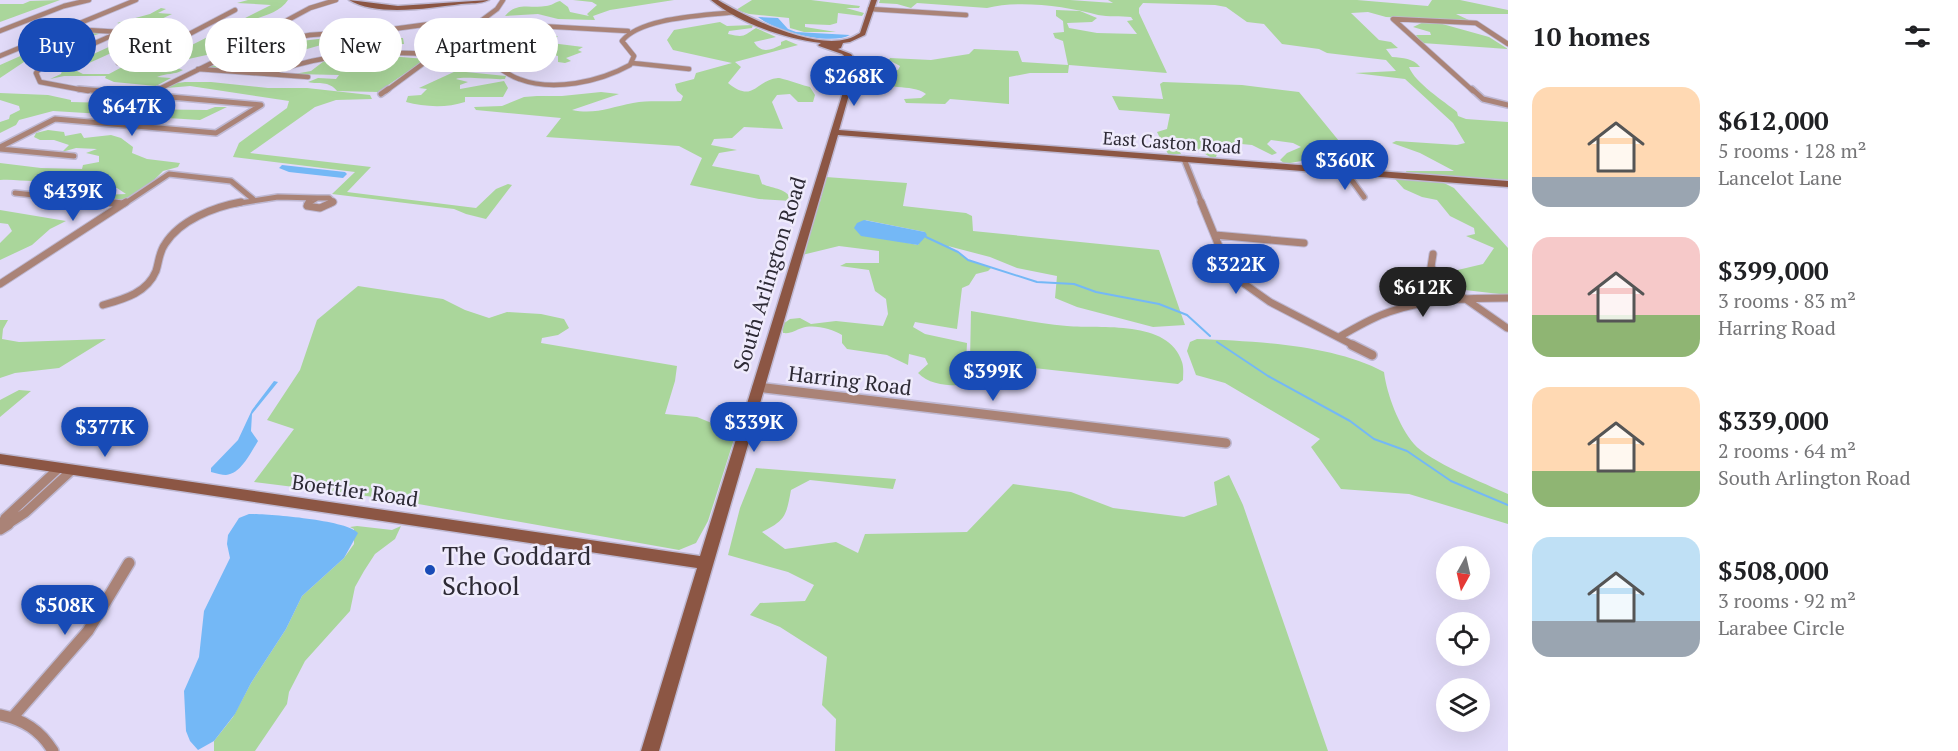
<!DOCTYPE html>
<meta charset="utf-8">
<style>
body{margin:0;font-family:"PT Serif",serif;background:#f2f2f2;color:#202124;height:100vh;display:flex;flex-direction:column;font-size:22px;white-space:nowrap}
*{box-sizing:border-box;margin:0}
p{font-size:20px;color:#757577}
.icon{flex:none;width:33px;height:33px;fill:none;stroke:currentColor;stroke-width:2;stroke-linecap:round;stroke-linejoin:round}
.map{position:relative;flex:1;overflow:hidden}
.side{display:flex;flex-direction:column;background:#fff;width:450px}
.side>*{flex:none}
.banner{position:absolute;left:18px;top:18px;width:570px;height:54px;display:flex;gap:12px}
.needle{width:39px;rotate:188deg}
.tools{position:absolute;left:1436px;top:546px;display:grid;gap:12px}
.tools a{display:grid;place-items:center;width:54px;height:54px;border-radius:50%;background:#fff;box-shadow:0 6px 24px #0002;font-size:30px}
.price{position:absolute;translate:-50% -51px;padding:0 14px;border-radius:21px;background:#184bb7;color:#fff;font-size:20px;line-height:39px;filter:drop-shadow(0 2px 3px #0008)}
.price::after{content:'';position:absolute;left:50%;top:36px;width:18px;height:14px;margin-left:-9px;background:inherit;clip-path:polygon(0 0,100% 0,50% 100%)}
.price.current{background:#222;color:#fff}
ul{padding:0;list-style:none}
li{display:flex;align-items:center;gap:18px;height:150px;padding:0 24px}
li span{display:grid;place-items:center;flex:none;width:168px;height:120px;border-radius:18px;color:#555}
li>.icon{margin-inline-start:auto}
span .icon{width:72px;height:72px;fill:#fffc;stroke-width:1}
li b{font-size:26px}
h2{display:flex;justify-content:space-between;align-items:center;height:72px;padding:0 24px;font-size:26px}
.pill{padding:0 21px;border-radius:27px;background:#fff;box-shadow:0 6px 24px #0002;font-size:21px;line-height:54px}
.pill.current{background:#184bb7;color:#fff}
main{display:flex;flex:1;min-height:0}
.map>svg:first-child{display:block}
.green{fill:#aad69b;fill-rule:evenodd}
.water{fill:#74b8f6}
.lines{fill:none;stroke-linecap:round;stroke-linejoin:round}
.stream{stroke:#74b8f6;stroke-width:2}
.street-far4-casing{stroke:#beb8d2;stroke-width:6}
.street-far3-casing{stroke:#beb8d2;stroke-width:8}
.street-far2-casing{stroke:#beb8d2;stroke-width:9}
.street-far1-casing{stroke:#beb8d2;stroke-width:12}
.street-casing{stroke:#beb8d2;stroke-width:14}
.secondary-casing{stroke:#beb8d2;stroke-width:3}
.street-far4{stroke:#aa8377;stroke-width:4.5}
.street-far3{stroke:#aa8377;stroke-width:5}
.street-far2{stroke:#aa8377;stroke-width:7}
.street-far1{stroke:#aa8377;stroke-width:9}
.street{stroke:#aa8377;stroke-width:11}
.secondary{fill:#8c5644;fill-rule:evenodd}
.poi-dot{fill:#184bb7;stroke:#efebfc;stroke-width:2}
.labels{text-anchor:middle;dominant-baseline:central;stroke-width:5;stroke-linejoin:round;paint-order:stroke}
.far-street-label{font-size:18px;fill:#2d2a35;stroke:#efebfc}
.street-label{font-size:21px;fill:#2d2a35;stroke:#efebfc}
.near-poi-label{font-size:26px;fill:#2d2a35;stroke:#efebfc;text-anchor:start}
</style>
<main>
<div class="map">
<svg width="1508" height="751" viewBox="0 0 1508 751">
<rect width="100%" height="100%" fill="#e2dbf9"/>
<path class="green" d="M60,0L0,22V4H23L30,1Z
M248,0H288C278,16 253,17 238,26C231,31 228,35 219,38L215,46L218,50L211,54L175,62L174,67L183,70C175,75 166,73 157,77L171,78L156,86L114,82L105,78L106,76H64L50,79L61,74L63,68L124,40L150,41L120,49L76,69L77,71L83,74H109L150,52H178L271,5L237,3Z
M573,0H674L610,10L593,16L595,20L558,19L538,14L505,16C517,1 531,9 546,6C551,6 555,2 560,1L568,7L570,12L589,16L587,14L597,5L592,2Z
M752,0H811L860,6L859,8H846L864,13L862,16L838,13L837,23L830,25L805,24V27L836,32H804L790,28L789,18L749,14L736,10Z
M880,0H1070L1113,3L1108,0H1357L1428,6L1432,0H1460L1508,10V14H1456L1471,21L1386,17L1368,12L1351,13L1379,40L1391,42L1398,48L1386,49L1392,57C1403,58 1413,58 1420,67H1409C1415,83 1444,101 1457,112L1458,116L1466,119L1508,122V182L1407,174L1406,171H1454L1420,153L1392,143L1396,141L1457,145L1465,143L1453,123L1405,79L1355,73L1396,71L1386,60L1327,53L1319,49L1282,44L1264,24L1247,22L1226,7L1215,5L1143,3L1139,8V13L1167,73L1069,65L1068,73H1030L1009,77V104L950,99L945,104L906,103L904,99L921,98L926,94C911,82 883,94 875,74L898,70L900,66L889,60L890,58L931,60L969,54L974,49L1018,51L1022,62L1068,65L1063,41L1055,38L1053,33L1064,32L1063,21L1056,16V10L1080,11L1097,18L1092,22L1067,23L1069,28L1097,33L1137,34L1127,21L1133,20L1131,17C1121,16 1108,17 1098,15C1065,6 1019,0 987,8L917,3L911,8L897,4L879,3Z
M161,8L166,9L158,13L172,14C154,23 137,29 117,23L150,14Z
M1428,20L1489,37L1508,49L1422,43L1416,35H1431L1430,32L1413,27Z
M720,22L727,26L753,25L752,28L729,31L728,34C745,38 743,36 756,28L776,37L754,42C761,54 771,50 781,45V42L786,40L798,45L735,62L741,67L728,83C754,104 755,80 778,78C783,78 801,85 810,87L815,95L813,102H798L790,94L777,95L772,102L783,129L744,127L732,138L714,139L711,145L737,150L719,153L712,166L759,175L762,184C774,189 787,188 792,201L759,199L690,185L702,158L679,146L546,137L561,118L476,110L474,107L502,106L524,97L537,96H562L601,92L619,94L572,110C595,115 611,107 633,103C649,100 665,102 681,101L683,96L677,91L675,84L694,79L696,73L732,63L673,50L667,40L674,30Z
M77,31L102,33L75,41L78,43L27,60L0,78V65L61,38L74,35Z
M386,31L384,38H403L404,44L321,45L307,49L268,73L205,68L206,66L255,65L263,61L225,56L297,48L301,41L327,38L325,41L342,40L343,34H362L361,37L373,32Z
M523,34L558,36L551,43L583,47L578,50L582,52L566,58L571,61L565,63L558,62V56L554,55L551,58L495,61L546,50C535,44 523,47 512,44Z
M388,56L426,59L378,92L337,91C328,80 320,85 308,82L318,78L336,79L339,75L294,74L311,71L328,58L339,59L338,63C361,68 367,62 388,56Z
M456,71L506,76L505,79C493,80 463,76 456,79L468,82L460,85V89L504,81L508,88L503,97H465V102C447,108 424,107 406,102L408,96L421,95L427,89L419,88Z
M185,82H211L268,88H307L370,95L372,99L336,100L315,107L250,153L371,167L347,192L476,208L496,189L508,184L512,185L486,219L466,214L454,209L332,194L355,172L233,157L239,143L287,108L289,101L190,86L167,88L170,84Z
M1163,82L1242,85L1299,92L1339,141L1344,157H1323L1285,164L1280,160L1287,153L1301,147L1293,143L1271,140L1267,144L1277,153L1272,155L1252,145L1231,143L1223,146H1213L1211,148L1217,154L1216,157H1210L1180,138H1175L1174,139L1181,154H1168L1157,132L1167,129L1170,114L1119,110L1112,96L1163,99L1160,84Z
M0,93L48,95L71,100V102L111,103L129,109L207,110L215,107H227L200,120L53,111L19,120L16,125L0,133V122L9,119L10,115L20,110L19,106L0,100Z
M48,130L64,132L65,136L81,133L84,138L111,135L121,138L133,147L132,153L147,159L180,163L178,167L163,171L150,184L124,201L104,200L102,195L126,194L117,188H100L92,197L70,195L89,190L90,179C70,174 53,181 33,181C22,181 12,179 0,180V163L41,168L82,169L83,165L99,162V156L86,153L97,149L76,148L62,152L69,145L54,140H40L34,137L36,133Z
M826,177L907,183L903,206L966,213L972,216L973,231L1159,250L1185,325L1153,327L1077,307L1055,298L1057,276L1017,268L990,257L948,246L968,260L991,268L988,271L976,274L969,285L962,288L957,329L915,322L913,327L925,334L967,343L965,385C949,386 929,385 918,373L928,364L925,358L909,354L908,365L887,355L847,349L842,343V335C832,329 814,324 802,328C795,330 792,334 783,333V324L790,319L800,318L811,324L836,321L883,326L888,314L886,299L875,291L869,270L840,266L846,263H879V251L839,246L802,255L813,208L820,202ZM865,220L925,232L918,245L893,240Z
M1394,178L1442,182L1454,188L1508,248V295L1465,290L1445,273L1483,264L1494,248L1466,236L1475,234L1474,228L1450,216L1437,200L1422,197L1404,189Z
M0,210L66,221L50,229L32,245L0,260V243L12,231L8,224L0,223Z
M358,286L443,299L465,310L489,318L507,312L541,314L564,319L569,328L558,335L542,338L541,343L677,366L675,381L665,414L697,417L736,433L708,521L696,543L679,550L390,499L254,482L294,429L267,420L300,370L317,320Z
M971,311C1003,316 1035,323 1067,326C1100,329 1169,319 1182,362C1184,368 1183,375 1183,380L1178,384L970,361Z
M0,320H8L3,329L2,339L19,342L106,339L59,368L15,373L0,378Z
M1197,339C1255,341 1334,345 1384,372C1387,395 1399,426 1414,444C1428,461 1486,484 1508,494V524L1409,494L1341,489L1311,447L1320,439L1225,383L1196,375L1187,351L1190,342Z
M19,390L31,391L0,417V400Z
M756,468L896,479L893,489L810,480L791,490C786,516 786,520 762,532L785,549L836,542L858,553L865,534L967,532L1013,484L1071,492L1113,508L1184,517L1217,505L1214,482L1229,475L1243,505L1328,751H835L836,719L822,705L827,657L780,627L750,615L760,603L805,601L814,585L788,572L728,555L740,508Z
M357,526L392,530L401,526L395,539L375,554L364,571L355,587L350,611L305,661L289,692L287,704L255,751H214V741L233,717L251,683L286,629L302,596L344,558L354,544V529L350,527Z"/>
<path class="water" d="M758,17L778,18L788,29L796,32L850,35C830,46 775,31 758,17Z
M282,165L345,172L347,174L343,178L289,172L279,168Z
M864,220L925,232L927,235L918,245L861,236L854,228L857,223Z
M274,381L278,382L252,414L251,431L258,441C251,452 241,474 226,475C222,475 216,473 211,472V468L238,440L252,410Z
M249,514C268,514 347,520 358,533L344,558L302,596L286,629L251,683L235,714L214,741L198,750L190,741L186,731L184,691L199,657L204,611L230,558L227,544L228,535L239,518Z"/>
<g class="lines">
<path class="stream" d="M926,237L958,252L968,260L1037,282L1074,284L1096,292L1159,304L1187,315L1210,336
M1217,342L1268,376L1350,421L1374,439L1407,451L1451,481L1508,505"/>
<g class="street-far4-casing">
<path id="street-far4" d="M870,9L966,15
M70,29L186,36
M0,31L64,6L89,0
M258,45L253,40L258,36L310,8L336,0
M0,56L136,0
M118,63L176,41L235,10
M632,63L689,69
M198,69L308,77
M269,74C336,48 412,49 482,61C496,63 506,75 519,79C553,92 599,82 630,65L634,56L622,41C641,17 704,16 734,12
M88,91L40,82L36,73L41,67L120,32
M155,91L230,54L271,42L310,35L393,29L452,21L628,31
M386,91L497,9L503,0
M1473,91L1393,19L1476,23L1508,44"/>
</g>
<g class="street-far3-casing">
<path id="street-far3" d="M1472,89L1483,99L1508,105
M381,94L388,89
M144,96L158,89
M0,147L55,119L216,133L261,105L79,89
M0,149L74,156
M1184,159L1202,204
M1345,171L1364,197
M15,193L119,204
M124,204L169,174L231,181L253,199
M234,204L278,197L317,198
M307,204L317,198H329L333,202L330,204"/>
</g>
<g class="street-far2-casing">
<path id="street-far2" d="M104,202L123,204
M309,202L307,206L320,208L333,202
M1201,202L1225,261L1236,278L1270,302L1355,346
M1215,235L1304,243
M1433,254L1431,267L1444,284L1507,328
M0,284L126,202
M103,305C124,299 147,293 156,271C159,262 159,252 165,244C180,220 214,207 241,202
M1339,337C1355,328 1371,318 1389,312C1426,299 1469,298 1508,298"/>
</g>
<g class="street-far1-casing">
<path id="street-far1" d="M1352,345L1372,355
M757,387L1226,443
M1,526L5,518L59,468
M5,526L25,513L72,470"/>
</g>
<g class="street-casing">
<path id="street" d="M0,527L2,524
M0,529L8,524
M0,715C24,720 40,730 53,751
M13,717L88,631L129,563"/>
</g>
<g class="secondary-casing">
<path id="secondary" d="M349,0L398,6L489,0C481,4 470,3 461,4C430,8 377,17 349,0Z
M711,0H718C748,18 812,49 847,39C852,38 856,35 860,33L871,0H877L865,35L850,42L843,43L841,48L838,49L851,54L858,63L839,130L1508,181V187L838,135L659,751H641L697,568L0,464V454L700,556L852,63L842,54L819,46L818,45L821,43C783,38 741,24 711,0Z"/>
</g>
<use href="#street-far4" class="street-far4"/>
<use href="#street-far3" class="street-far3"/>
<use href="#street-far2" class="street-far2"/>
<use href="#street-far1" class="street-far1"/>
<use href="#street" class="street"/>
<use href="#secondary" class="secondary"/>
</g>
<circle class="poi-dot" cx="430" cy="570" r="6"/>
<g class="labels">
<g class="far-street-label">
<text transform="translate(1172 142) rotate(4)">East Caston Road</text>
</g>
<g class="street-label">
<text transform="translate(769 274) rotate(-73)">South Arlington Road</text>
<text transform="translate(850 380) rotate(7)">Harring Road</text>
<text transform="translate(355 490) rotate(8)">Boettler Road</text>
</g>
<g class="near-poi-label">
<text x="442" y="555">The Goddard<tspan x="442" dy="30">School</tspan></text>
</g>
</g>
</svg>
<div class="tools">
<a><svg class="needle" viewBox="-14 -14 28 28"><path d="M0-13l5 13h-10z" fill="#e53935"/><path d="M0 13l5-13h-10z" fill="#757577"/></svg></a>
<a><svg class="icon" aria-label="locate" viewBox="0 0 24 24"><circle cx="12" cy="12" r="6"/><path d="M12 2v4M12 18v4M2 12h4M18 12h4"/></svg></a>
<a><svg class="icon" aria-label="layers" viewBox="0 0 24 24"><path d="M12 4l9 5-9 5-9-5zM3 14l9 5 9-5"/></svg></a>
</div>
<b class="price" style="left:854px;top:107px">$268K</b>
<b class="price" style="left:132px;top:137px">$647K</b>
<b class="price" style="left:1345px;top:191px">$360K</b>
<b class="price" style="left:73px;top:222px">$439K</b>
<b class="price" style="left:1236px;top:295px">$322K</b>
<b class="price current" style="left:1423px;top:318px">$612K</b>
<b class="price" style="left:993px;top:402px">$399K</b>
<b class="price" style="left:754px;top:453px">$339K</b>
<b class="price" style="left:105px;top:458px">$377K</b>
<b class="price" style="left:65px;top:636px">$508K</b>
<div class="banner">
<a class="pill current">Buy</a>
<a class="pill">Rent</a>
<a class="pill">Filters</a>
<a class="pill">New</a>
<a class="pill">Apartment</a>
</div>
</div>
<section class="side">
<h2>10 homes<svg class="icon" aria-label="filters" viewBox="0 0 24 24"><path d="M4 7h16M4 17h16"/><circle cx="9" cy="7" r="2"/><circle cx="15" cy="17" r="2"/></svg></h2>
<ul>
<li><span style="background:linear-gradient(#ffd9b3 75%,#9aa5b1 0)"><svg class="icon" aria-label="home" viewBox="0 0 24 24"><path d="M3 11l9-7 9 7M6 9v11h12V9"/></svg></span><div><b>$612,000</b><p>5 rooms · 128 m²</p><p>Lancelot Lane</p></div></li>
<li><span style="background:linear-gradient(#f6c9c9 65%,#8fb573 0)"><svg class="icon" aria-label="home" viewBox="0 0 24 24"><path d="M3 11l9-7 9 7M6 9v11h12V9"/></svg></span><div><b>$399,000</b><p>3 rooms · 83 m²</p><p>Harring Road</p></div></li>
<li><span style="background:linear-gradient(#ffd9b3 70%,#8fb573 0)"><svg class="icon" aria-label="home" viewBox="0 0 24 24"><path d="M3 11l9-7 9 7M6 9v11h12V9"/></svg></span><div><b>$339,000</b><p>2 rooms · 64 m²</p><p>South Arlington Road</p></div></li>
<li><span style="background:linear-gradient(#bfe0f5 70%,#9aa5b1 0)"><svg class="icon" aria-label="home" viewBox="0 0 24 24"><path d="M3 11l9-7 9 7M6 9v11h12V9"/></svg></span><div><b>$508,000</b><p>3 rooms · 92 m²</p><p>Larabee Circle</p></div></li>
</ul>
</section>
</main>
